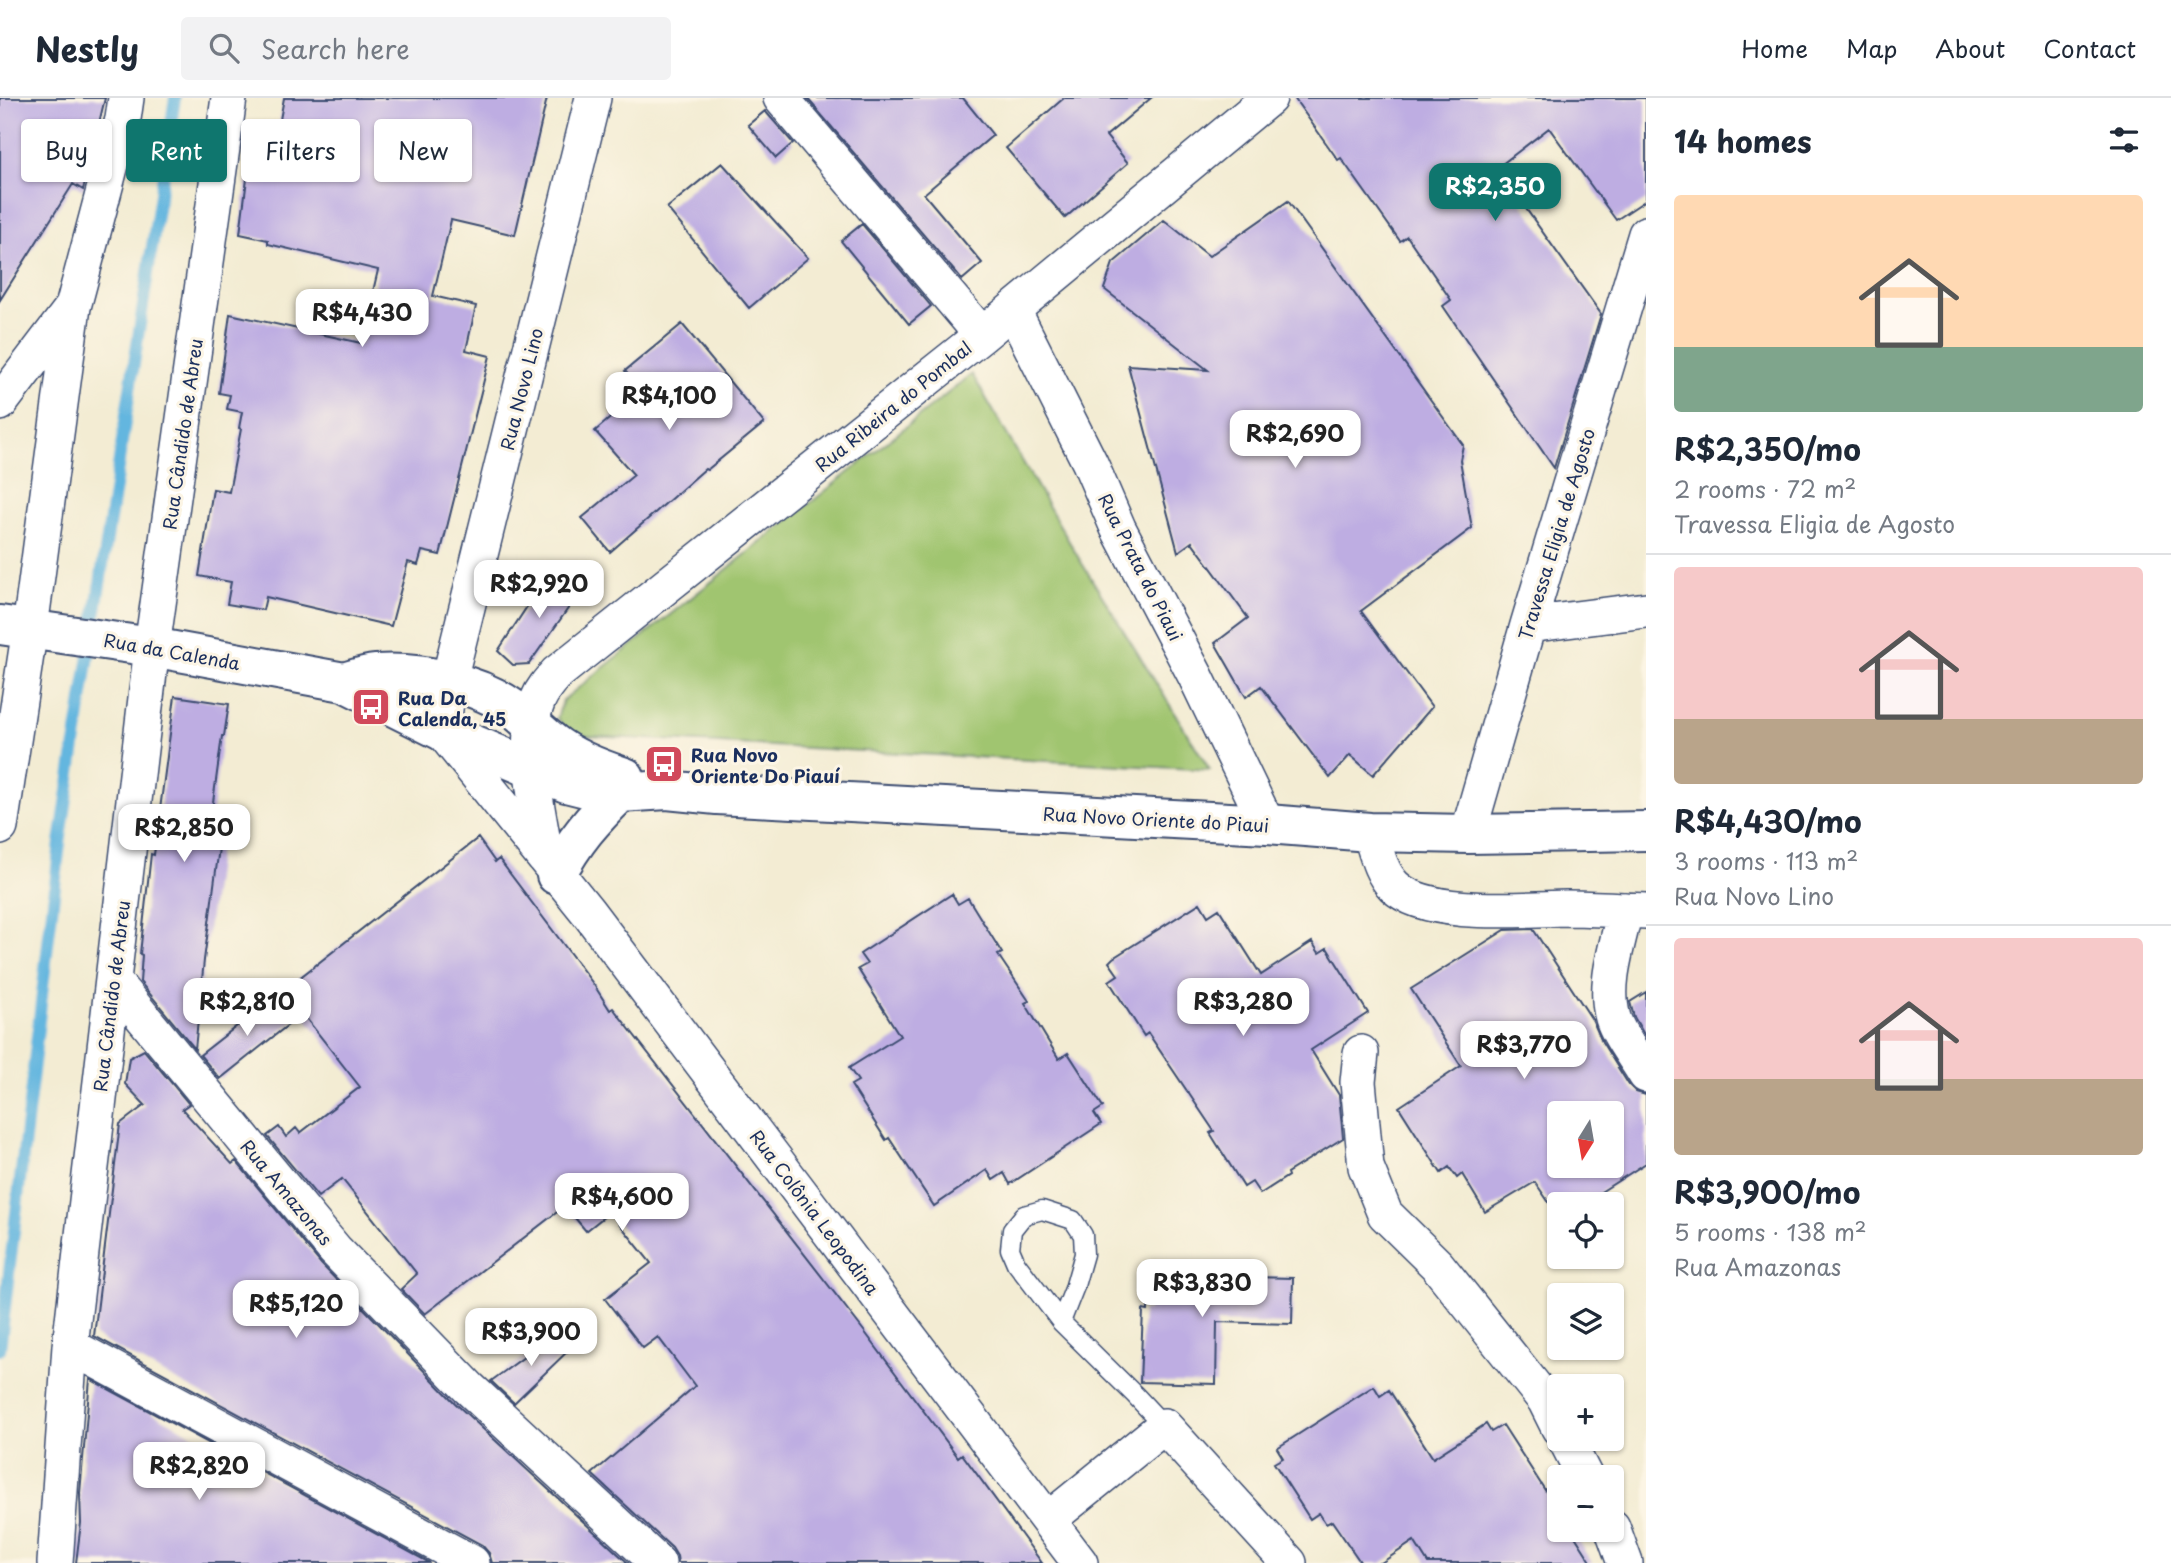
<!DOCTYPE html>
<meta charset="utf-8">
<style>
body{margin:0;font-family:"Playpen Sans",sans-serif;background:#f2f2f3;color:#1f2937;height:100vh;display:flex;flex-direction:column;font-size:26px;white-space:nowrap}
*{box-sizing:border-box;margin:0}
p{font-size:23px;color:#747a83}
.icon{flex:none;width:38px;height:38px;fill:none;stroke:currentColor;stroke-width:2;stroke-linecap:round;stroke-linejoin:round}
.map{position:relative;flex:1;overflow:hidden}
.panel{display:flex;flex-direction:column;background:#fff;width:525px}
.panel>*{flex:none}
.top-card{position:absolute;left:21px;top:21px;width:665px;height:63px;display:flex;gap:14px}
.needle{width:46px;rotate:191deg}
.fabs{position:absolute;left:1547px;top:1003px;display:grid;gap:14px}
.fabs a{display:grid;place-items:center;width:77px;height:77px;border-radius:7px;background:#fff;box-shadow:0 2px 5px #0004;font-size:35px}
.price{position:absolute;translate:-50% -60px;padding:0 16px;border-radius:14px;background:#fff;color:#222;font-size:23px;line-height:46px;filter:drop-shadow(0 2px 4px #0008)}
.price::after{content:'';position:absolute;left:50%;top:42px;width:21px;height:16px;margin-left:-10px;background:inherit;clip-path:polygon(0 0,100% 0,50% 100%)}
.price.selected{background:#0f766e;color:#fff}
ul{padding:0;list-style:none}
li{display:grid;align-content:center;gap:14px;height:371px;padding:0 28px}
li+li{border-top:2px solid #e0e1e3}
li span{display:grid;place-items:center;height:217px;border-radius:7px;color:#555}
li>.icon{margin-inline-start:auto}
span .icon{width:126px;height:126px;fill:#fffc;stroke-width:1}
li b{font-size:30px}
h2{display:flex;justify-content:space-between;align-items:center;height:84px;padding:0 28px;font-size:30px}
.pill{padding:0 24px;border-radius:7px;background:#fff;box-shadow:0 2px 5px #0004;font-size:24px;line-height:63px}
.pill.selected{background:#0f766e;color:#fff}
header{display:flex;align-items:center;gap:42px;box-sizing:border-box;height:98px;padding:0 35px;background:#fff;border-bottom:2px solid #e0e1e3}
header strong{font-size:33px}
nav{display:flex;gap:38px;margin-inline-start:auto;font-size:24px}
.search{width:490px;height:63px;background:#f2f2f3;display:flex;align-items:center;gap:18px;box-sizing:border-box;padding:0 24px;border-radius:7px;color:#747a83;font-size:26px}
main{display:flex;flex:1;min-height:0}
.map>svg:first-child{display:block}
.green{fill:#a0c56f;stroke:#5e7a66;stroke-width:2}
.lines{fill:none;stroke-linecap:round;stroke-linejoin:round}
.stream{stroke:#63b6df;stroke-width:12}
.building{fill:#beade2;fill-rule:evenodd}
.lane-casing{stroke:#3b4b70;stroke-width:21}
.street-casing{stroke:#3b4b70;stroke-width:38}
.secondary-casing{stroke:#3b4b70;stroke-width:42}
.lane{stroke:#fff;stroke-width:18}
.street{stroke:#fff;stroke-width:35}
.secondary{stroke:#fff;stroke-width:38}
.labels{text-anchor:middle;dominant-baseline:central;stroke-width:6;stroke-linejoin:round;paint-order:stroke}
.street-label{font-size:18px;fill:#1b2f5e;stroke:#fcf5e5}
.poi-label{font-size:18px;font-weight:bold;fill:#1b2f5e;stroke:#fcf5e5;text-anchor:start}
</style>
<header>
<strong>Nestly</strong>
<div class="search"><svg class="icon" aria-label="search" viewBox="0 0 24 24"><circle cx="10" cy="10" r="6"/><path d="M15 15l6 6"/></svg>Search here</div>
<nav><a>Home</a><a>Map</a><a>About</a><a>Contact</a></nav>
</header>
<main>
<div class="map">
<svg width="1646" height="1465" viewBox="0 0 1646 1465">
<rect width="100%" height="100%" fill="#fcf5e5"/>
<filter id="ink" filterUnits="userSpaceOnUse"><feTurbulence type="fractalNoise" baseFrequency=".0143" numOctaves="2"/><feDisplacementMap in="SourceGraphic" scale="14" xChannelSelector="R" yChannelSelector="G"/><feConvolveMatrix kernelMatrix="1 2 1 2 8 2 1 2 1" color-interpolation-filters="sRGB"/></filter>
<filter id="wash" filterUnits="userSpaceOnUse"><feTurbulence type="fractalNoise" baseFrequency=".00686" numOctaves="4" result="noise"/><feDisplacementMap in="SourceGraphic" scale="28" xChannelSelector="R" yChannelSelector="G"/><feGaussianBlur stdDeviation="1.57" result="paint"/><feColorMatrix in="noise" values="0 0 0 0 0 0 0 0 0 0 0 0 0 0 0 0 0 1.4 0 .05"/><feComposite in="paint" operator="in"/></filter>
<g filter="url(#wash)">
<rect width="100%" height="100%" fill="#f3ecd3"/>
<path class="green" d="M972,276L1078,459L1210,672L571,637L557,620L563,602Z"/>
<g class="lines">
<path class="stream" d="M0,1251L60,745L175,0"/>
</g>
<g id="blocks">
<path class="building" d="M0,0H105L83,92L73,86L0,202Z
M284,0H547L515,137L451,122L433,198L476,208L466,252L490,258L440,457L422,453L418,467L408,464L391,528L266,499L263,512L227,506L231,484L199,478L213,391L229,394L241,331L239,330L242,314L227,311L230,297L219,295L230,216L361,245L378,172L268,146V142L240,136L249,65L271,70Z
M807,0H963L993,37L924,96L982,165L962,182Z
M1064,0H1151L1106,38L1128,65L1065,120L1006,50Z
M1294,0H1646V102L1616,122L1549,30L1497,70L1601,216L1554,370L1443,208L1451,202L1407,138L1400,143L1341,60L1338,62Z
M765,13L793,45L776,60L748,27Z
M722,65L808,160L749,210L667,110Z
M1288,103L1463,347L1460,362L1472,430L1361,513L1432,609L1373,677L1350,657L1330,680L1261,588L1246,599L1215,545L1248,520L1192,444L1178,454L1128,267L1208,272L1104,191L1113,165L1164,122L1209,158Z
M862,126L931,208L909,226L841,143Z
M682,226L764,325L707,372L705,371L610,454L582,420L634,377L595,333L642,293L625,273Z
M551,472L581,492L529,566L513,567L498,553Z
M175,598L229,606L224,638H222L211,719L223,720L204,862L195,951L140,884L142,857L140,856L151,756L154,757Z
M478,740L495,764L499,761L594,887L610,912L613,910L864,1233L958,1359L962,1356L1042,1465H678L677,1458L672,1450L592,1376L695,1288L658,1239L643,1250L605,1201L651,1165L610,1114L586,1133L565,1108L425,1216L401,1191L417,1176L342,1081L318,1099L267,1038L279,1029L286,1039L296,1030L300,1035L360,989L284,892Z
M952,796L958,806L968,800L1002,855L998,857L1029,903L1025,905L1059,961L1068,955L1103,1009L1094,1015L1101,1026L1010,1086L1004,1075L993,1082L987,1072L934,1108L889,1040L886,1042L851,987L858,983L849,970L900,938L858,871L867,866L860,856Z
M1200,805L1208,818L1219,811L1261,877L1312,844L1319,855L1327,850L1368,915L1311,952L1339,997L1343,1040L1287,1075L1288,1078L1260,1096L1252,1084L1244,1089L1210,1035L1214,1033L1148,935L1144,938L1109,883L1118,877L1109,864L1113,860Z
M1533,831L1593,923L1602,944L1629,987L1636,994L1646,997V1065L1582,1106H1550L1535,1084L1485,1114L1462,1076L1457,1080L1449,1069L1441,1075L1399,1009L1461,968L1411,891L1505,832ZM1559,1015H1612V1068H1559Z
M1646,894V940L1634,919L1630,904Z
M274,899L293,923L220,981L200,957Z
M144,952L189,1006L182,1011L232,1066L236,1063L321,1166L455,1305L628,1465H492L489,1455L482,1447L94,1238L120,1026L145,1007L125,986L129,960Z
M1150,1168L1219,1170V1178L1293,1180L1292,1226L1217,1224L1216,1286L1140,1284L1143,1212L1148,1213Z
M557,1235L570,1251L514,1305L491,1283Z
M90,1281L430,1465H76L81,1425L80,1395Z
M1374,1288L1380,1298L1389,1292L1433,1360L1486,1326L1491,1334L1503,1327L1559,1414V1432H1571L1592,1465H1428L1414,1443L1381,1465H1361L1332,1423L1326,1426L1319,1415L1310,1421L1274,1365L1283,1360L1277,1350Z"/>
</g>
</g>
<g filter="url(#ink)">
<use href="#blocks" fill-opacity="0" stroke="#3b4b70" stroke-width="2"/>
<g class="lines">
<g class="lane-casing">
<path id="lane" d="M1061,1224L1074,1191L1084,1156L1083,1137L1073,1122L1042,1112L1024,1117L1012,1132L1010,1151L1016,1165L1061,1224L1135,1297L1164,1328"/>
</g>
<g class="street-casing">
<path id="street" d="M593,0L449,582L442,633L588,814L1080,1465
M781,0L982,237
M1013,212L1090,365L1118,430L1196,579L1267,726
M0,305L72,210
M1528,527L1646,512
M0,729L30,530L73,209L123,21L126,0
M1370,734C1376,752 1380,774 1394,788C1427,820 1521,811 1566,810C1592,810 1619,812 1646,813
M1468,736L1528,527L1646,136
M546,761C539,717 520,643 538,602C542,592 549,584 557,575L982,237L1269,0
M1625,812C1618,846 1603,886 1613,920C1618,937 1637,961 1646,977
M113,883L335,1152L469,1290L658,1465
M1361,955L1358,984L1366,1069L1385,1116L1437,1167L1545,1302L1559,1330
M70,1248L472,1465
M1565,1340L1585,1379
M1048,1422L1164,1328L1289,1465
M1612,1429L1625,1465
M55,1465L70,1248L152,549L229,0"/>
</g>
<g class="secondary-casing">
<path id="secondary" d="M0,527L152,549L344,584L442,633L566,685L598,693L620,695L667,692L717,697L1267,726L1370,734L1468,736L1646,733
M344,584C354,581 365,577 376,576C421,573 478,585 515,612C528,622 539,634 552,644C573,661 600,671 625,679
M556,777C574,743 593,721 620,695"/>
</g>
<use href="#lane" class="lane"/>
<use href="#street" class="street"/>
<use href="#secondary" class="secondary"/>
</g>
</g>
<defs>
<g id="bus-square" transform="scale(2.0125)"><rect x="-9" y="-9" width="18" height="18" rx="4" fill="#d1495b" stroke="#fcf5e5"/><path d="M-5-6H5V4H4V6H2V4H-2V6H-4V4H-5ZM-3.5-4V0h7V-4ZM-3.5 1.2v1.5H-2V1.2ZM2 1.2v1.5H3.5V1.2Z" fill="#fff"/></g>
</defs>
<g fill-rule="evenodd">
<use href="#bus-square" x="371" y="609"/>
<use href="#bus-square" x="664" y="666"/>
</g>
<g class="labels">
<g class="street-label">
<text transform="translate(521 291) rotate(-76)">Rua Novo Lino</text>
<text transform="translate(893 308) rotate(-39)">Rua Ribeira do Pombal</text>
<text transform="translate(182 336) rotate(-82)">Rua Cândido de Abreu</text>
<text transform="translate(1556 436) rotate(-73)">Travessa Eligia de Agosto</text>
<text transform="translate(1141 469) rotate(63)">Rua Prata do Piaui</text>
<text transform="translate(172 553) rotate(10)">Rua da Calenda</text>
<text transform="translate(1156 721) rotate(3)">Rua Novo Oriente do Piaui</text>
<text transform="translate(111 898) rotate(-83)">Rua Cândido de Abreu</text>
<text transform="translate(287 1094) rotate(50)">Rua Amazonas</text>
<text transform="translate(815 1114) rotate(53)">Rua Colônia Leopodina</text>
</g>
<g class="poi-label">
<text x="398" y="599">Rua Da<tspan x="398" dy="21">Calenda, 45</tspan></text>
<text x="691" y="656">Rua Novo<tspan x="691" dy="21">Oriente Do Piauí</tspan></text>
</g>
</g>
</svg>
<div class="fabs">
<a><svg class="needle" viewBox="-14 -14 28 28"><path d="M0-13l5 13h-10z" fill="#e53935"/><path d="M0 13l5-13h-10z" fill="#747a83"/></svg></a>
<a><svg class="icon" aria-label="locate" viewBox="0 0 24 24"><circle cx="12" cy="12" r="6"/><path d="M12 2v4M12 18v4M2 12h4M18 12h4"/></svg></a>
<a><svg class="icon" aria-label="layers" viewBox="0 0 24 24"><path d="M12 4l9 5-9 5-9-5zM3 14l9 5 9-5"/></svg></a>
<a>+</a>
<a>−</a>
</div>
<b class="price selected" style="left:1495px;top:125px">R$2,350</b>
<b class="price" style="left:362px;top:251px">R$4,430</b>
<b class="price" style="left:669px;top:334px">R$4,100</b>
<b class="price" style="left:1295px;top:372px">R$2,690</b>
<b class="price" style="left:539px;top:522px">R$2,920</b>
<b class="price" style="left:184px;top:766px">R$2,850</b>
<b class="price" style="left:247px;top:940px">R$2,810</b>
<b class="price" style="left:1243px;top:940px">R$3,280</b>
<b class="price" style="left:1524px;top:983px">R$3,770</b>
<b class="price" style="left:622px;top:1135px">R$4,600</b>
<b class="price" style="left:1202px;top:1221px">R$3,830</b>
<b class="price" style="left:296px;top:1242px">R$5,120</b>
<b class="price" style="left:531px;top:1270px">R$3,900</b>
<b class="price" style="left:199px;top:1404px">R$2,820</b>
<div class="top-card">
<a class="pill">Buy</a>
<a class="pill selected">Rent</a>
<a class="pill">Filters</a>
<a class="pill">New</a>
</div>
</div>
<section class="panel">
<h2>14 homes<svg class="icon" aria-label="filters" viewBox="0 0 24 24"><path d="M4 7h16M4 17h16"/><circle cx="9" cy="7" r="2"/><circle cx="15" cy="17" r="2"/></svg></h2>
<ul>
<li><span style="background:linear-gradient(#ffd9b3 70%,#7fa58c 0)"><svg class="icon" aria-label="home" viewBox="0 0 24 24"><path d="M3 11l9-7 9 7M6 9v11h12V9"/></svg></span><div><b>R$2,350/mo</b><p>2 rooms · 72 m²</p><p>Travessa Eligia de Agosto</p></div></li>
<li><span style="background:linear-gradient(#f6c9c9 70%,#b9a48a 0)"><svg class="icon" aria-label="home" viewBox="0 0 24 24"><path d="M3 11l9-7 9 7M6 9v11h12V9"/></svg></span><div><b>R$4,430/mo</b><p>3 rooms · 113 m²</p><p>Rua Novo Lino</p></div></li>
<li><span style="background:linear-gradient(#f6c9c9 65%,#b9a48a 0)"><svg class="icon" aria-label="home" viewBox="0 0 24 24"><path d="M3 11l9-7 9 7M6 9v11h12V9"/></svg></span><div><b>R$3,900/mo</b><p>5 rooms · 138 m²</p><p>Rua Amazonas</p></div></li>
</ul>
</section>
</main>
